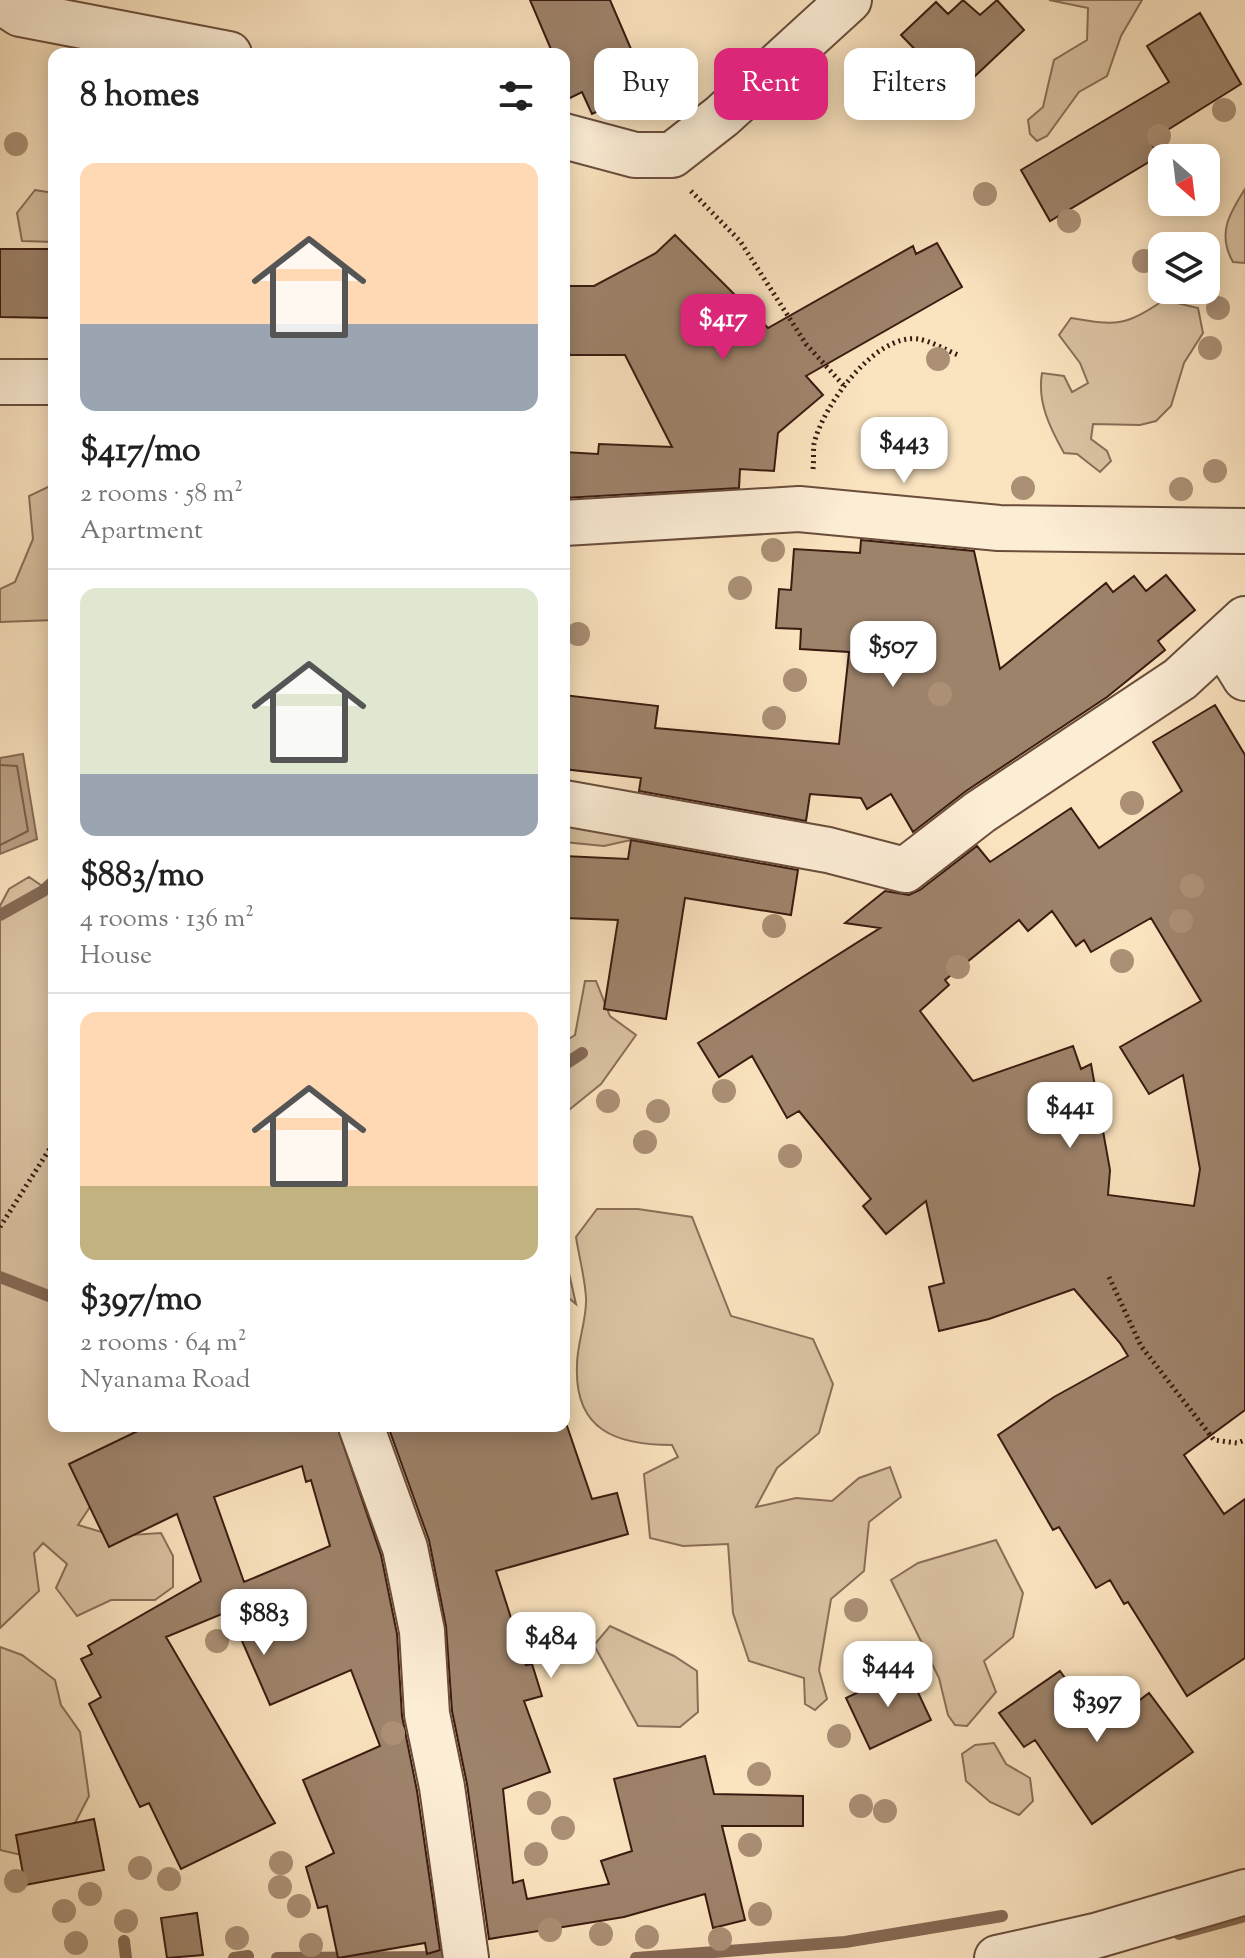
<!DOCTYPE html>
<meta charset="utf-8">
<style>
body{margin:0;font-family:"Sorts Mill Goudy",serif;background:#f6f6f6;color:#222;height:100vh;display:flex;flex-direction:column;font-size:30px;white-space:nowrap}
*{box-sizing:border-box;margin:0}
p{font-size:26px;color:#767676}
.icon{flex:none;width:44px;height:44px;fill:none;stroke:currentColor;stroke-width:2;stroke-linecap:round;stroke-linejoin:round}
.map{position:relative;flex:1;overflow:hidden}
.details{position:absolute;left:48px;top:48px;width:522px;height:1384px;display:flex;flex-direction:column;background:#fff;border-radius:16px;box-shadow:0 4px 20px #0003}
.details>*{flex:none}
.hud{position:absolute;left:594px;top:48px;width:530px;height:72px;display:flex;gap:16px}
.needle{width:52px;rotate:152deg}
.fabs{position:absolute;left:1148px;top:144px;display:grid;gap:16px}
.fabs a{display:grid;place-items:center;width:72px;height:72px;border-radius:16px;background:#fff;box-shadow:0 4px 20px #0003;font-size:40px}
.price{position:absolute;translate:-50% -68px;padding:0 18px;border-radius:16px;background:#fff;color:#222;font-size:26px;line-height:52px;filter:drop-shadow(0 2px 4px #0008)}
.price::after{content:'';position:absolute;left:50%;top:48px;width:24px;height:18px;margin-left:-12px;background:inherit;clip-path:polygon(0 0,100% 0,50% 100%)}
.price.active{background:#db2777;color:#fff}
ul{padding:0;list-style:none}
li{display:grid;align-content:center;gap:16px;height:424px;padding:0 32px}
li+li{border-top:2px solid #e0e0e0}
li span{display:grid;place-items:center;height:248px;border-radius:16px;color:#555}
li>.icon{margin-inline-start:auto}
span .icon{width:144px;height:144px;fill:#fffc;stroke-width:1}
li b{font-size:34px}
h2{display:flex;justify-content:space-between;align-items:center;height:96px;padding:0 32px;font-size:34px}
.chip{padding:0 28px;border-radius:16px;background:#fff;box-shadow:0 4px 20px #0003;font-size:28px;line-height:72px}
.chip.active{background:#db2777;color:#fff}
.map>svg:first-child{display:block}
.green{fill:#d9c1a1;stroke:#8a6e58;stroke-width:2}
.water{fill:#b99f83;stroke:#866a55;stroke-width:2}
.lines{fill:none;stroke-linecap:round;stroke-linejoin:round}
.shore{stroke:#7a5d49;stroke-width:2}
.stream{stroke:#866a55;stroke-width:12}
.building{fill:#9e836b;stroke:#3a1b0f;stroke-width:2;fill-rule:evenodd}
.minor-casing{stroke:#6a4d3b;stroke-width:48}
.path{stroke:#3a1b0f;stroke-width:5;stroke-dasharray:2 4;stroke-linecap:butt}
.minor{stroke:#fcedd5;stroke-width:44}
.tree{fill:#ab9076}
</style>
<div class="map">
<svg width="1245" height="1958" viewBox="0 0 1245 1958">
<rect width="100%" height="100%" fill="#fae3bf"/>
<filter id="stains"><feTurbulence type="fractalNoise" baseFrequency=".0025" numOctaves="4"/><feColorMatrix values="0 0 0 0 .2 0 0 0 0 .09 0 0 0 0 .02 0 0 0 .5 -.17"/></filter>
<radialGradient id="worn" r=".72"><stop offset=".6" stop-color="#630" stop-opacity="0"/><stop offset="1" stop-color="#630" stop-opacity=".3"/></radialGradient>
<path class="green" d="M1049,0H1142L1121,36L1107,76L1079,92L1047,136L1037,141L1030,134L1028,120L1043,107L1054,60L1087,40L1088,8Z
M1245,189V263L1233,262C1217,234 1229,214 1245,189Z
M35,190L54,193V242L22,241L17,213Z
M1164,300L1198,308L1203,333L1184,363L1171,406L1156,421L1140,425L1093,424L1091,439L1107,451L1111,461L1100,472L1077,454L1064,453C1050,428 1037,402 1042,373L1064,376L1072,392L1088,383L1080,363L1059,335L1071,318C1118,326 1125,326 1164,300Z
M54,484V620L0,622V589L15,582L33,539L29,496Z
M564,785L627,791L650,809L640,838L604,846L564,842Z
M29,877L54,894V1426H156L110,1477L78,1525L115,1536L161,1533L173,1556V1587L155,1600H111L77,1616L56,1588L67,1564L43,1543L34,1553L39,1591L0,1628V906L9,889Z
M585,981H596L610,1016L636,1035L601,1084L564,1114V1042L575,1035Z
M564,1205L566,1260L576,1304L564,1294Z
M597,1209H638L692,1217L731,1316L813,1339L833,1384L819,1433L777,1468L756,1507L796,1498L832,1501L859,1478L890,1467L901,1497L869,1522L864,1571L831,1599L819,1670L827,1699L815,1710L805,1704L804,1678L749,1661L733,1613L728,1544L683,1546L650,1538L644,1474L678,1457L672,1445C617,1445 574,1431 577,1365C577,1343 587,1320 586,1298C585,1278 579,1257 576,1237Z
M996,1540L1023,1593L1013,1637L984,1661L996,1692L967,1726L955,1725L948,1715L939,1678L891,1580L918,1563Z
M610,1626L674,1656L697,1671L698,1712L680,1727L638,1726L594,1645Z
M0,1647L22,1655L55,1680L61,1705L80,1732L89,1796L62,1848L34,1858L0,1850Z
M994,1743L1006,1764L1030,1778L1033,1801L1019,1815L990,1802L966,1781L962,1754L975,1745Z"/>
<path class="water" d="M23,754L37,839L0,854V758Z"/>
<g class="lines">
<path class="shore" d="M0,765L17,766L28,831L0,845"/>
<path class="stream" d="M0,915L43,891L54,881
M564,1065L582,1053
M0,1277L54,1298
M1179,1934L1245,1916
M124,1941L126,1958
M234,1958L248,1956
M277,1958L443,1957
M636,1958L845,1942L1002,1916"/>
</g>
<path class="building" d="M530,0H610L634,56L622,62L636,94L592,114L582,92L564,101V54H553Z
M963,0L980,15L997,0L1024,30L957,93L901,35L936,2L948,14Z
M1200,13L1241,84L1150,141L1159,156L1050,221L1021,170L1169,82L1147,46Z
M675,235L768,328L913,246L916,254L937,243L962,287L806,376L823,395L778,433L774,471L740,469L739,488L564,498V452L598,454L599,444L672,447L625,355H564V286H594L656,253Z
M0,249H54V318L0,317Z
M861,540L974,551L1000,669L1106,583L1113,592L1134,576L1146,591L1166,575L1195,610L1158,641L1165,650L1107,697L966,791L913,832L891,794L867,809L861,798L810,794L806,821L639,791L641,778L564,769V695L658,706L655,728L839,744L849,652L800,649L801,629L776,628L779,589L791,590L794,549L860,553Z
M1215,705L1245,755V1410L1184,1455L1224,1514L1245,1499V1658L1187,1696L1128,1602L1124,1604L1110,1580L1096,1588L1059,1527L1053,1530L998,1435L1054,1397L1128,1356L1120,1343L1074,1289L989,1319L939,1331L929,1287L944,1283L926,1201L886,1234L863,1206L871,1199L799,1111L787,1118L752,1056L719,1077L698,1043L880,928L845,923L885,891L909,895L920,890L977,846L990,862L1071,808L1099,848L1182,791L1153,742ZM1052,911L1076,946L1084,940L1091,952L1151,918L1201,1001L1120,1047L1149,1094L1183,1075L1200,1169L1194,1206L1108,1195L1110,1170L1091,1064L1081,1069L1073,1046L973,1081L920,1011L949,985L945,980L1019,920L1028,931Z
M631,840L798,870L791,915L685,898L666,1019L604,1009L618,920L564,918V856L628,859Z
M148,1426H337L381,1555L397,1634L402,1716L417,1791L440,1950L427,1954L425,1943L338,1958L327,1906L318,1908L306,1867L334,1853L303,1780L380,1746L351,1670L270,1705L229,1611L166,1637L275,1823L181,1869L149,1803L140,1807L89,1704L101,1697L81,1659L92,1654L88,1646L201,1581L177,1514L109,1547L69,1464ZM302,1466L306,1482L311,1480L330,1546L244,1582L214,1497Z
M388,1426H567L592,1499L617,1493L628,1534L496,1571L526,1665L532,1664L542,1696L524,1701L550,1772L503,1789L513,1883L523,1880L527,1899L609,1884L601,1861L632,1851L614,1779L705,1756L714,1794L803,1796V1826H722L745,1920L713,1928L705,1894L624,1917L489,1939L467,1784L452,1711L446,1626L429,1540Z
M907,1669L931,1720L870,1749L846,1698Z
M1060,1671L1102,1729L1149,1693L1193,1752L1092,1824L1035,1740L1024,1747L999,1713Z
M94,1819L104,1870L25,1885L16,1835Z
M197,1913L203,1955L167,1958L161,1918Z"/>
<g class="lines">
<g class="minor-casing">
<path id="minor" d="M0,1L20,14L229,54
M564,136L635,155H672L722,116L849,0
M0,382H54
M564,523L799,509L999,528L1245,531
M1223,642L1245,678
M564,803L828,850L905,870L980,812L1180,679L1245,619
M361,1426L405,1548L422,1631L427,1714L442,1787L466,1958
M997,1958L1095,1936L1245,1892"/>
</g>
<path class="path" d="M691,191L740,241L806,344L846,388
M813,469C814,461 813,452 814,444C822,407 875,333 918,339C931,341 946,350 958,355
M0,1227L54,1142
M1109,1277L1141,1346L1214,1440L1237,1443L1245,1440"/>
<use href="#minor" class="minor"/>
</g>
<g class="tree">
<circle cx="1224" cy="110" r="12"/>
<circle cx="1159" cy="136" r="12"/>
<circle cx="16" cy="144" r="12"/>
<circle cx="985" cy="194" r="12"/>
<circle cx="1069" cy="221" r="12"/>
<circle cx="1144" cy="261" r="12"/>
<circle cx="1218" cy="308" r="12"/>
<circle cx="1210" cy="348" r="12"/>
<circle cx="938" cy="359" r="12"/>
<circle cx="1215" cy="471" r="12"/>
<circle cx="1023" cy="488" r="12"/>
<circle cx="1181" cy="489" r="12"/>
<circle cx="773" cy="550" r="12"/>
<circle cx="740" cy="588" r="12"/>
<circle cx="578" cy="634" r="12"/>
<circle cx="795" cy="680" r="12"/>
<circle cx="940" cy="694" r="12"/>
<circle cx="774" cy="718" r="12"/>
<circle cx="1132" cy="803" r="12"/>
<circle cx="1192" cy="886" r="12"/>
<circle cx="1181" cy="921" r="12"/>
<circle cx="774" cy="926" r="12"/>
<circle cx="1122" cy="961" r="12"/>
<circle cx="958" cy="967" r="12"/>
<circle cx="724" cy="1091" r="12"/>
<circle cx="608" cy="1101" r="12"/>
<circle cx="658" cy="1111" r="12"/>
<circle cx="645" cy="1142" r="12"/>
<circle cx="790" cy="1156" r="12"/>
<circle cx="856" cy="1610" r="12"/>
<circle cx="217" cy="1641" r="12"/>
<circle cx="393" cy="1733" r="12"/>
<circle cx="839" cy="1736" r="12"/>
<circle cx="759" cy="1774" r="12"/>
<circle cx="539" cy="1803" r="12"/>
<circle cx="861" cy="1806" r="12"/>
<circle cx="885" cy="1811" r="12"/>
<circle cx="563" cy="1828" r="12"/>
<circle cx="750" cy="1845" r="12"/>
<circle cx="536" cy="1854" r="12"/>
<circle cx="281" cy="1863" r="12"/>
<circle cx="140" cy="1868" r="12"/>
<circle cx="169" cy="1879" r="12"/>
<circle cx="16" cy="1881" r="12"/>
<circle cx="280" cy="1887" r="12"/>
<circle cx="90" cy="1894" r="12"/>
<circle cx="299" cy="1906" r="12"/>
<circle cx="64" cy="1911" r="12"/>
<circle cx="760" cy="1914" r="12"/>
<circle cx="126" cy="1921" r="12"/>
<circle cx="550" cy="1930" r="12"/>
<circle cx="601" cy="1934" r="12"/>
<circle cx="647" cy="1937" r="12"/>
<circle cx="237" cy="1938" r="12"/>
<circle cx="720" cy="1939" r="12"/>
<circle cx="76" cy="1943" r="12"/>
<circle cx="311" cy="1945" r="12"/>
</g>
<rect width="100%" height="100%" filter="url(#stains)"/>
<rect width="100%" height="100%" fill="url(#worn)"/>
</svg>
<div class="fabs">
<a><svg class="needle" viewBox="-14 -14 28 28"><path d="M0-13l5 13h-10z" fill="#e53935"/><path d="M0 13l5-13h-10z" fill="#767676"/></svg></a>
<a><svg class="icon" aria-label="layers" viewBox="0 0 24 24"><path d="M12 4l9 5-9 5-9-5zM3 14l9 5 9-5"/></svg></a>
</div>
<b class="price active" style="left:723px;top:362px">$417</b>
<b class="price" style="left:904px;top:485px">$443</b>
<b class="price" style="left:893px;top:689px">$507</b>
<b class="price" style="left:1070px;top:1150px">$441</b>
<b class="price" style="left:264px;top:1657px">$883</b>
<b class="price" style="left:551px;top:1680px">$484</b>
<b class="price" style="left:888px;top:1709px">$444</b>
<b class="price" style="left:1097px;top:1744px">$397</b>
<div class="hud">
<a class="chip">Buy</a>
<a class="chip active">Rent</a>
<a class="chip">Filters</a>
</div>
<section class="details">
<h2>8 homes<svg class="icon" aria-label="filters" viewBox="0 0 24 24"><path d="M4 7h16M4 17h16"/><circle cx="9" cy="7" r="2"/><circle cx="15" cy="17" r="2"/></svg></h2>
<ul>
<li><span style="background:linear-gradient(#ffd9b3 65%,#9aa5b1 0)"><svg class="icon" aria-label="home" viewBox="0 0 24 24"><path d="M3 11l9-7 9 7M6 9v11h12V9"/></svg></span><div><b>$417/mo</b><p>2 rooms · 58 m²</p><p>Apartment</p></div></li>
<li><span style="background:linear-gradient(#dfe7d0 75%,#9aa5b1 0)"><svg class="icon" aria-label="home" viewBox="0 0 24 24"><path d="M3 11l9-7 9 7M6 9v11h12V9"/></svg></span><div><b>$883/mo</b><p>4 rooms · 136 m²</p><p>House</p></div></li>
<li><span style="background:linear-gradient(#ffd9b3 70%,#c2b280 0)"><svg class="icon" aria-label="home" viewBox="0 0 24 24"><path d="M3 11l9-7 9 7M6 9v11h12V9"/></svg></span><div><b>$397/mo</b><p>2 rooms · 64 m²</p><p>Nyanama Road</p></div></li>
</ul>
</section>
</div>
